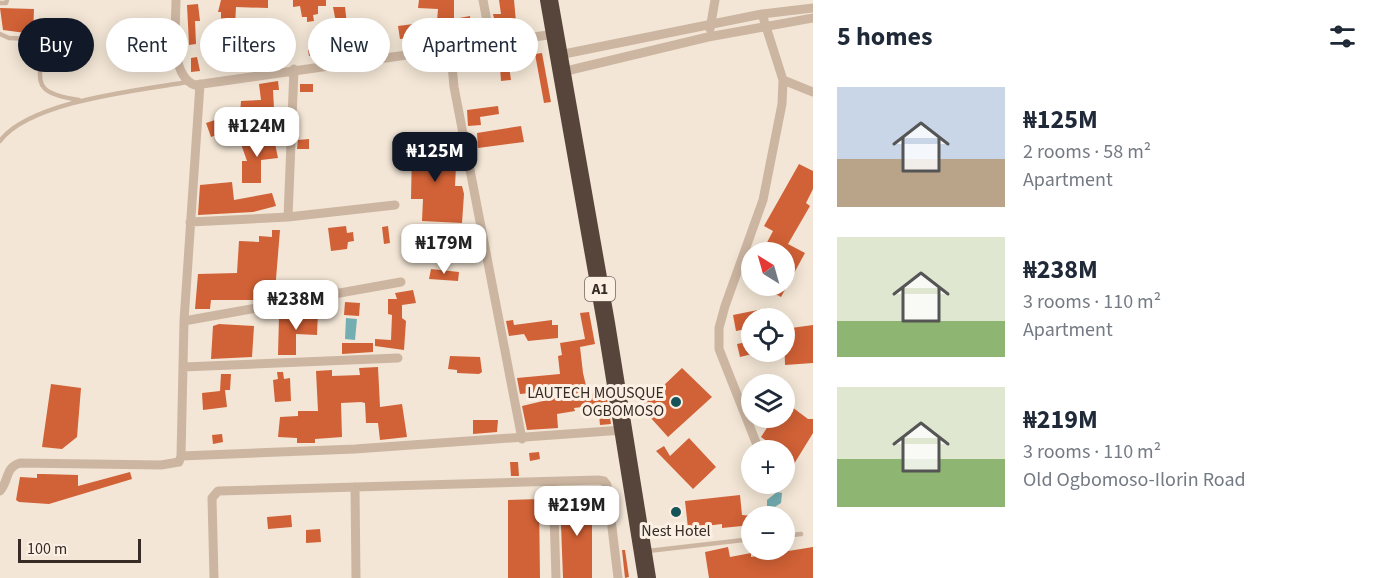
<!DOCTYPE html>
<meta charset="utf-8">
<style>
body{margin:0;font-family:"Source Sans 3",sans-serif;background:#f2f2f3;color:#1f2937;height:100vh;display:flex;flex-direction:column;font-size:22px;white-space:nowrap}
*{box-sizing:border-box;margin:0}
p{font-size:20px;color:#747a83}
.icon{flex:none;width:33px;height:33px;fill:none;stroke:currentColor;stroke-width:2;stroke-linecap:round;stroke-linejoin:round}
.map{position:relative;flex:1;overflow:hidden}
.details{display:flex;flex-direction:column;background:#fff;width:570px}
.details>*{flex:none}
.guide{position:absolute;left:18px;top:18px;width:570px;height:54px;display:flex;gap:12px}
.needle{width:39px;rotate:323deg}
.buttons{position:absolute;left:741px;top:242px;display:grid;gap:12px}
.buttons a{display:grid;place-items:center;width:54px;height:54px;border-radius:50%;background:#fff;box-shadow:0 3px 15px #0003;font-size:30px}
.scale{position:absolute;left:18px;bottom:15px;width:123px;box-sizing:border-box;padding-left:6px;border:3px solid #362b25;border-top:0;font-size:16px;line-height:21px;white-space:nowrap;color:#362b25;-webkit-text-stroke:4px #fbf0e3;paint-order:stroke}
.price{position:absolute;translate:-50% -51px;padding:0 14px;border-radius:12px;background:#fff;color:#222;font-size:20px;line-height:39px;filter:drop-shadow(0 2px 3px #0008)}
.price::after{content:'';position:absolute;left:50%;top:36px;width:18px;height:14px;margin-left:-9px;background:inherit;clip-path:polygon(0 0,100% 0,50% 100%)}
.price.on{background:#111827;color:#fff}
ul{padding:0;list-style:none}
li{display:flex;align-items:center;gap:18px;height:150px;padding:0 24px}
li span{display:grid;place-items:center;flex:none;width:168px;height:120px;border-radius:0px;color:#555}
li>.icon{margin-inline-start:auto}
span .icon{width:72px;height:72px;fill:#fffc;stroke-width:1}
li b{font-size:26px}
h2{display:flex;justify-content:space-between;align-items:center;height:72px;padding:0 24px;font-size:26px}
.pill{padding:0 21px;border-radius:27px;background:#fff;box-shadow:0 3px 15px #0003;font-size:21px;line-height:54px}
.pill.on{background:#111827;color:#fff}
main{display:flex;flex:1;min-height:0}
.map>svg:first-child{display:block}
.water{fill:#73aeb2}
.building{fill:#d16136}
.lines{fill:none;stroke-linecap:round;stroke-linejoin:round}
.lane{stroke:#ccb6a2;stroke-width:4.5}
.street{stroke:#ccb6a2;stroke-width:9}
.highway{stroke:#57453b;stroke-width:18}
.poi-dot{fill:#17545a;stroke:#fbf0e3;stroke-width:2}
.labels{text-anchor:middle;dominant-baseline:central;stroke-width:6;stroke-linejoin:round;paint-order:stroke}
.shield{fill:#fbf0e3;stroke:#71665e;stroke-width:1.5}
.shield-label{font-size:15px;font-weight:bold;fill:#362b25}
.poi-label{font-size:16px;fill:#362b25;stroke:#fbf0e3;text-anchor:end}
</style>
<main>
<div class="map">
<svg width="813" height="578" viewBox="0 0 813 578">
<rect width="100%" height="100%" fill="#f3e6d6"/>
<path class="water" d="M346,318L357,319L355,340L345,339Z
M777,492L782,493L781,503L770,510L767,507V500Z"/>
<path class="building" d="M221,0H268V8L236,7L235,26H252V43H234L235,58H221V12H218Z
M293,0H326V6H318V14L313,15L314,21L307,22V17H302L300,6L293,7Z
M419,0H454V19L470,16L472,29L400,39L398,26L437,21L438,9L418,8Z
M499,0H514L517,33L498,35L493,14H501Z
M198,4L200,21H195L196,44L189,45L187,5Z
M333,7H345L349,42L340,43Z
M0,8L34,9L33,34L3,30Z
M528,45L529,51L513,53L512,47Z
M324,47L325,53L309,56L308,50Z
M542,53L551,102L544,103L535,54Z
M197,57L200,71L191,72V58Z
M509,66L511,80L501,81L500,67Z
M278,81L279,90H273L275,127L246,130L244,115L240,114L241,101L261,100L259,84Z
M300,84H313V92H300Z
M498,106L499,114L480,117L481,125L468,126L467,110Z
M227,116L231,130L211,137L206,123Z
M521,126L524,142L478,148L477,133Z
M273,134L278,158L261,160V183H242V161H247L241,144Z
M412,134L441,139L436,164L456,166L455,186H462L464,194L462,223L422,221L423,199H411L412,150H409Z
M309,139V149H297L298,140Z
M799,164L813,171V189L806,203L810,206L788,244L805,253L781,297L759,285H784V252H762L773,231L764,226Z
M232,182L234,200L272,193L276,206L253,212L198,215L200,185Z
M346,226L347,233L353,232L354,241L348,242L347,249L331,251L328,228Z
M388,226L390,243L384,244L382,227Z
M272,230H280L275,291H272V295L256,294L255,300H211L210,309H195L198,274L237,273L239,241L259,242V236L272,237Z
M431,269L459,272L458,281L429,279Z
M413,290L416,303L402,305V318L406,321L404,350L375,346V339L391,340L392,315L388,314V299H397L395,293Z
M345,302L360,303L359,316L344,315Z
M768,308L770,318H752V328L736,331L733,315Z
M304,310L318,311L317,335L296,334V355H278L279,317L291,315V317H304Z
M589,312L595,344L580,347L583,373L588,394L606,392L611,424L600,425L598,405L574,408L575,411L557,414L558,428L527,430L522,406L560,397L559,390L520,394L517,378L560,374L558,356L562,355L560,343L585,339L580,313Z
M513,320L514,325L552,320V325H558V338L528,341L524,334L509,336L506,321Z
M219,324L254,326L252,357L211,359L213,326Z
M813,325V363L785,365L784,329Z
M752,341V354L740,357L737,344Z
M342,343H373V352L342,354Z
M450,356L480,357L482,372L479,374L457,373V370L448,369Z
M378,367L380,407L402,404L407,437L380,440L378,423H366L365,403L361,402L341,403L342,437L315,439V443H297V438L278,437L280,417L298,416V411H318L316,371L332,370V376L360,375L359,368Z
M682,368L712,397L668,437L641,407Z
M277,372H283L284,379L290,378L291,401L275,402L273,380L278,379Z
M221,374H231L230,390H225L227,407L203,410L202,393L220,391Z
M51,384L81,388L77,437L62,449L42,447Z
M784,401L808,419H813V433L794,464L784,458V450H780L761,437L774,417H784Z
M473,420H498L497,432L473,434Z
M222,434L223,442L213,444L212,435Z
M689,438L716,467L693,489L656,451L664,446L670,456Z
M539,452L540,459L530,461L529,453Z
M510,462H518L519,476H511Z
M130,472L132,479L49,504L19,502L16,500L20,477L37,478V474H43L78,475V486Z
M740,495L742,515L752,516V525L722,528V524L688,528L685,501Z
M560,498H592V578H563Z
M539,499L540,578H508V500Z
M291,515L292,527L268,529L267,517Z
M320,529L321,542L306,543V530Z
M728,547L730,557L751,553V557L813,547V578H709L705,552Z
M622,550H625L629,577L625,578Z"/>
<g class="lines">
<path class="lane" d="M0,3H6L7,0
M0,34L9,38L34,39C51,75 19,91 79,100
M0,141C30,101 140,90 188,82
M784,536L801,534
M648,551L752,539"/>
<path class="street" d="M176,0C176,23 169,76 195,85L555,34
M483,0L491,43
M710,29L715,0
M455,46L452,65L454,87L522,439
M559,55L762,14L813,8
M562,72L708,37L813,18
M783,80L813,92
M288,217L294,69
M190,222L288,217L395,205
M184,321L401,282
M183,367L398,358
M759,450L719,349V328L725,306L763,200L782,104L783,80L762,14
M181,456L355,449L623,430
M553,483L556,578
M355,487L356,578
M0,491C9,481 5,467 20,463L161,465L179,462L181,456L184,321L200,84
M214,578L212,498L218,491L598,480L604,481L607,485L618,578"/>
<path class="highway" d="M549,0L606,323L647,578"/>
</g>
<g class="poi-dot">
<circle cx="676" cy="402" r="6"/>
<circle cx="676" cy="512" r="6"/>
</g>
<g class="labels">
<rect class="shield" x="585" y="277" width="30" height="24" rx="4.5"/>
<g class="shield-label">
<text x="600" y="289">A1</text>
</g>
<g class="poi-label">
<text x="664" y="393">LAUTECH MOUSQUE<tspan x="664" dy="18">OGBOMOSO</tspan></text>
<text x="676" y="531" text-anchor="middle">Nest Hotel</text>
</g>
</g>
</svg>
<div class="buttons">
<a><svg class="needle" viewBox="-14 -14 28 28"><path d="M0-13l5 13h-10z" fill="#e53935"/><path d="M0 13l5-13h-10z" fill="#747a83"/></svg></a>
<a><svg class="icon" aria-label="locate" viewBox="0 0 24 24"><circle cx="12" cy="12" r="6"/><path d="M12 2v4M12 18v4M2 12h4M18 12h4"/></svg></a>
<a><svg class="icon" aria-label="layers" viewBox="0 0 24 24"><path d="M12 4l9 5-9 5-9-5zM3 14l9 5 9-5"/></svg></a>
<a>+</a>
<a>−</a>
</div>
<div class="scale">100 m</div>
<b class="price" style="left:257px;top:158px">₦124M</b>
<b class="price on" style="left:435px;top:183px">₦125M</b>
<b class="price" style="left:444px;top:275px">₦179M</b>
<b class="price" style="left:296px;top:331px">₦238M</b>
<b class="price" style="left:577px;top:537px">₦219M</b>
<div class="guide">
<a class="pill on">Buy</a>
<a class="pill">Rent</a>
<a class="pill">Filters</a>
<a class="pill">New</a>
<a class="pill">Apartment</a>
</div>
</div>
<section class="details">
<h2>5 homes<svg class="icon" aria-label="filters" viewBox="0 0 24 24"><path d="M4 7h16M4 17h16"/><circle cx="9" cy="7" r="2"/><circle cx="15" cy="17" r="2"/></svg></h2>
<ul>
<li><span style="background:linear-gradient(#c9d6e8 60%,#b9a48a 0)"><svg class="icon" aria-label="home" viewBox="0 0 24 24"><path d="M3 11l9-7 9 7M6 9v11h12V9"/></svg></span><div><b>₦125M</b><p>2 rooms · 58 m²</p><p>Apartment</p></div></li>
<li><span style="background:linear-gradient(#dfe7d0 70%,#8fb573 0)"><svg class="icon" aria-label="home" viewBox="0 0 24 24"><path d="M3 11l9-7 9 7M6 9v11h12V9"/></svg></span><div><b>₦238M</b><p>3 rooms · 110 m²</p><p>Apartment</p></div></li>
<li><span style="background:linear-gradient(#dfe7d0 60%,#8fb573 0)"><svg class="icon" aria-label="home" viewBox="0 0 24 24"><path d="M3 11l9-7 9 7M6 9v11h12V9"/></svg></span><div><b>₦219M</b><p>3 rooms · 110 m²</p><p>Old Ogbomoso-Ilorin Road</p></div></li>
</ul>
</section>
</main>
